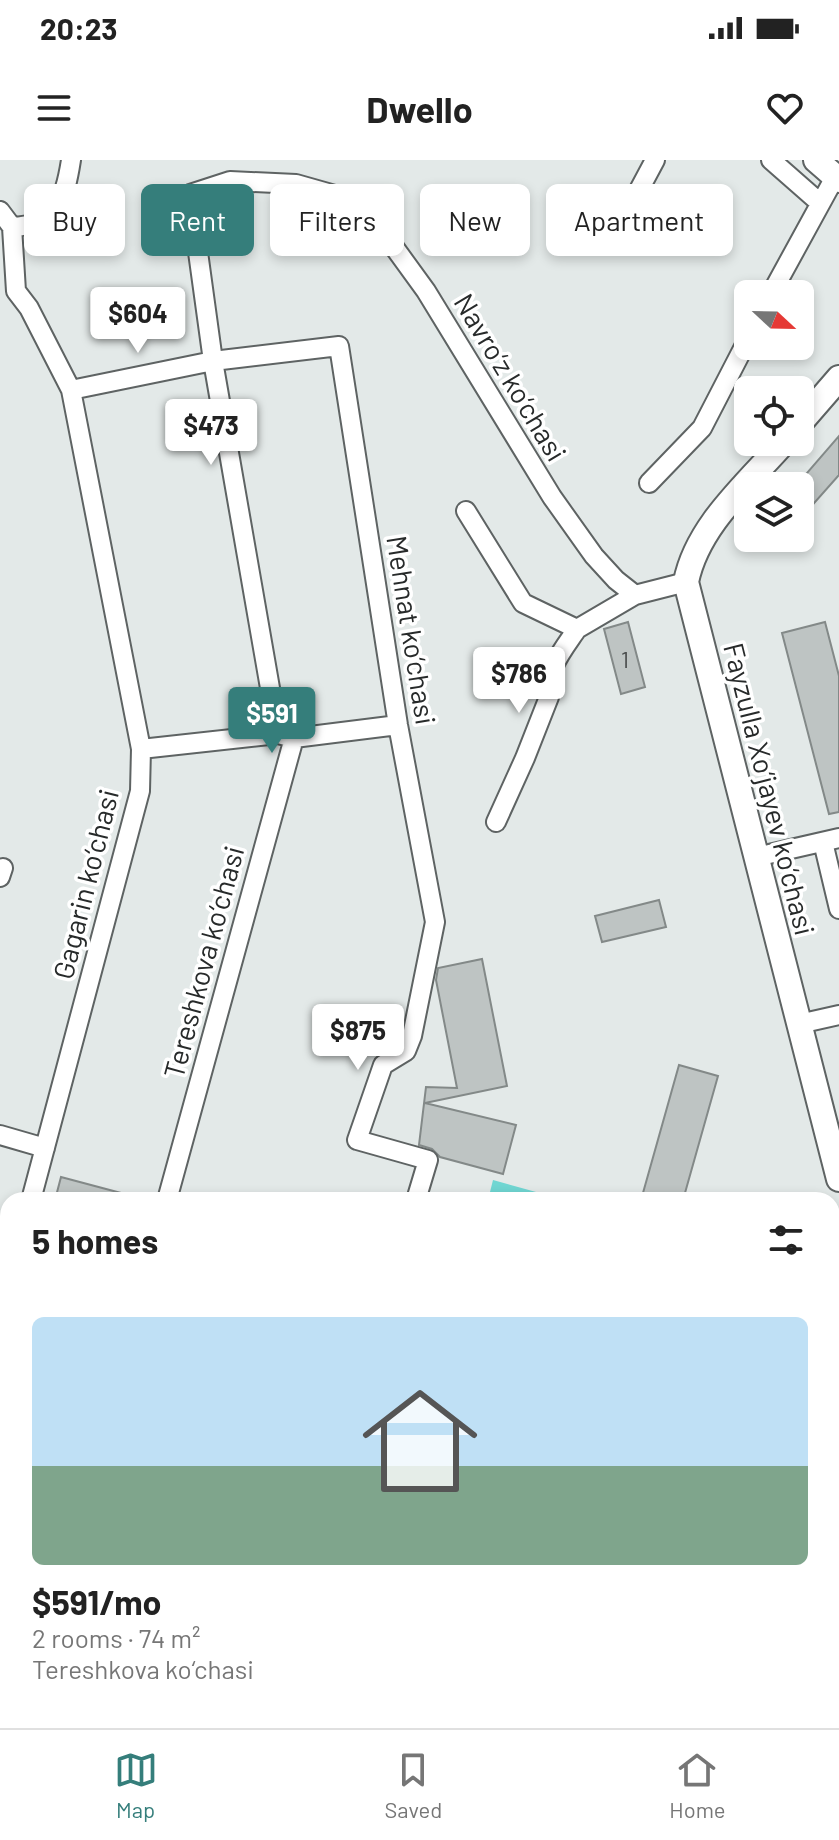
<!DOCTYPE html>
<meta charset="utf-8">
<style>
body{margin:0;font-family:Barlow,sans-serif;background:#f2f2f2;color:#222;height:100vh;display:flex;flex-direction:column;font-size:30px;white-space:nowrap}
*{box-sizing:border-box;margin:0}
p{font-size:26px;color:#767676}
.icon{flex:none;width:44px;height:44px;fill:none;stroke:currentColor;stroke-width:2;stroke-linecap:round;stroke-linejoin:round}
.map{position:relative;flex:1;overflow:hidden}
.panel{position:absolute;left:0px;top:1032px;width:840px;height:536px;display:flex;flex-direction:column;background:#fff;border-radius:24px 24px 0 0;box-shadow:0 4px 12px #0003}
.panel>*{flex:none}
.banner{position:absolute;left:24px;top:24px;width:792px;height:72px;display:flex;gap:16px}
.needle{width:52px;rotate:112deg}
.tools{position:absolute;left:734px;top:120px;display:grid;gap:16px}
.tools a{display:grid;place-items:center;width:80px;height:80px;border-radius:12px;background:#fff;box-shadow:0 4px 12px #0003;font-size:40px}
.price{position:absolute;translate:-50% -68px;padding:0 18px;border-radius:8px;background:#fff;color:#222;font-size:26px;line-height:52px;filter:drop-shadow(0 2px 4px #0008)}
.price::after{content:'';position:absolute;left:50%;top:48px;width:24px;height:18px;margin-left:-12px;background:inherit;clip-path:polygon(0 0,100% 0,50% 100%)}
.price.active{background:#357e7b;color:#fff}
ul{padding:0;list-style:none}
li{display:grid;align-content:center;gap:16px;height:424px;padding:0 32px}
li+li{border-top:2px solid #e0e0e0}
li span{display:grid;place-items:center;height:248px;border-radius:12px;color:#555}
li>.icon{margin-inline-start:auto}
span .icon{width:144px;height:144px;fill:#fffc;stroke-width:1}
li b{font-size:34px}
h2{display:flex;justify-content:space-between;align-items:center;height:96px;padding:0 32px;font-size:34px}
.pill{padding:0 28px;border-radius:12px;background:#fff;box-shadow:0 4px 12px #0003;font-size:28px;line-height:72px}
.pill.active{background:#357e7b;color:#fff}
.status{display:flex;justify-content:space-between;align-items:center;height:56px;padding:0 40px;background:#fff;direction:ltr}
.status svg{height:22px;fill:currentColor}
header{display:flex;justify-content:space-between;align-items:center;height:104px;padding:0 32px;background:#fff;font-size:36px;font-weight:700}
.tab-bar{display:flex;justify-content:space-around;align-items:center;height:112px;border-top:2px solid #e0e0e0;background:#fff;font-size:22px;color:#767676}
.tab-bar a{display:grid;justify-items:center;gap:4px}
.tab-bar .active{color:#357e7b}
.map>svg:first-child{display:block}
.pitch{fill:#70d6d2}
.building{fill:#bec4c3;stroke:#838988;stroke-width:2}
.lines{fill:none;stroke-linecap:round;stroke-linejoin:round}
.minor-casing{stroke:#5e6363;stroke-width:22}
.major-casing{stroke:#5e6363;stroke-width:28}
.minor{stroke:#fff;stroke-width:18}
.major{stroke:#fff;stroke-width:24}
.labels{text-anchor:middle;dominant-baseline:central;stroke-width:7;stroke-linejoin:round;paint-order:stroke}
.number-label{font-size:24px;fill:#4d5050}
.street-label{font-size:28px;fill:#272a2a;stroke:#fff}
</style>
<div class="status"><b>20:23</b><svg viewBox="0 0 49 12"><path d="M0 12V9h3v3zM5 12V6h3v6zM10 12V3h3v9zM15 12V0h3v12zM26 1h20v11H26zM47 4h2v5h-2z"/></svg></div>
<header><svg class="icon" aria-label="menu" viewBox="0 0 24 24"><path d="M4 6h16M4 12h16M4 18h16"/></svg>Dwello<svg class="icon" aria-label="heart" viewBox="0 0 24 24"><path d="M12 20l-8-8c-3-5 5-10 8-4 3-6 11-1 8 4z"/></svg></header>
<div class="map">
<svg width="839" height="1568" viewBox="0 0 839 1568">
<rect width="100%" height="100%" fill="#e3e9e8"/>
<path class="pitch" d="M493,1020L565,1040H488Z"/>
<path class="building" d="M839,276V315L800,359V321Z
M628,462L645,527L621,534L604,469Z
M825,462L839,516V652L829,654L782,473Z
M659,740L666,767L602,782L595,756Z
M482,799L507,926L425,943L516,965L503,1014L440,997L432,989L419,985L426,927L457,928L436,820L438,808Z
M679,905L718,916L683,1040H641Z
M61,1017L136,1037L135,1040H55Z"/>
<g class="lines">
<g class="minor-casing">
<path id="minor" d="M771,0L820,43
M0,51L12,67L16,131L29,148L71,230L141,589L140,631L31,1040
M12,67C57,65 65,39 71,0
M586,76L608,73L623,60L655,0
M771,134L835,17
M71,230L213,201L339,186L398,565L435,762L412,876L406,891L383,905L357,980L428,1000L416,1040
M649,323L702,268L748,179
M466,351L523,443L577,469L635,435
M278,574L213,201L190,34L230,21L296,24L342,37L373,58L426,131L552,337L594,396L616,420L635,435L686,422
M141,589L278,574L294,578L398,565
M496,662L525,598L549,537C543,513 565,487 577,469
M823,682L839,749
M756,697L839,678
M0,717L3,708
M799,864L839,855
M0,975L45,988
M167,1040L294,578
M0,1284L8,1286
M0,1433L8,1434
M92,1560L95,1568
M272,1560L273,1568
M430,1560L432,1568
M562,1560L564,1568
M783,1560L790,1568"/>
</g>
<g class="major-casing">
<path id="major" d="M816,0L839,20
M800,263L839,218
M784,282C747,324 697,366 686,422L839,1019
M0,1076L8,1078
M832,1304L839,1306"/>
</g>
<use href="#minor" class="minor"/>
<use href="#major" class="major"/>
</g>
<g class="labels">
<g class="number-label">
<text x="625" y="498">1</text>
</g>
<g class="street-label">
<text transform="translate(511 217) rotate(59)">Navro‘z ko‘chasi</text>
<text transform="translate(412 470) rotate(81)">Mehnat ko‘chasi</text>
<text transform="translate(770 629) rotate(76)">Fayzulla Xo‘jayev ko‘chasi</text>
<text transform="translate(85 724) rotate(-76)">Gagarin ko‘chasi</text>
<text transform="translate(203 802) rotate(-75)">Tereshkova ko‘chasi</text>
</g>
</g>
</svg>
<div class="tools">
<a><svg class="needle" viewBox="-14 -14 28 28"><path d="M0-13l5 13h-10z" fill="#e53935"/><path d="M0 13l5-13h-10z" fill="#767676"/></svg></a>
<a><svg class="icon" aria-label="locate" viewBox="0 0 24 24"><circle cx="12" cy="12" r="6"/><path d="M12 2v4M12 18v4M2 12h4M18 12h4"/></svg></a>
<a><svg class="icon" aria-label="layers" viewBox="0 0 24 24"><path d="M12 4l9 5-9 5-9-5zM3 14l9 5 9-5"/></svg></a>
</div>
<b class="price" style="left:138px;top:195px">$604</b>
<b class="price" style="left:211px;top:307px">$473</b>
<b class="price" style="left:519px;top:555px">$786</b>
<b class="price active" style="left:272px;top:595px">$591</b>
<b class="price" style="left:358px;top:912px">$875</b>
<div class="banner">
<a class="pill">Buy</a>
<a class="pill active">Rent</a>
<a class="pill">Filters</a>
<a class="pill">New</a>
<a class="pill">Apartment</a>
</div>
<section class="panel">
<h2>5 homes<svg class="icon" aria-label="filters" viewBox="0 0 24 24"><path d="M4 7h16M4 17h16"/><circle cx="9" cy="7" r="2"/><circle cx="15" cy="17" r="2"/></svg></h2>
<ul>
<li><span style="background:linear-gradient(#bfe0f5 60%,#7fa58c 0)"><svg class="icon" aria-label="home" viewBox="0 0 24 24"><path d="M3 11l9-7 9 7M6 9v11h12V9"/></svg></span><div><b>$591/mo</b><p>2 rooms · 74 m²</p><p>Tereshkova ko‘chasi</p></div></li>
</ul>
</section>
</div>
<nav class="tab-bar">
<a class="active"><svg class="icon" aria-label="map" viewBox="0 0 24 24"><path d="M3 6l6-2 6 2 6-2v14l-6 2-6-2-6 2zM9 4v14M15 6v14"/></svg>Map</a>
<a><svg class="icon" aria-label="saved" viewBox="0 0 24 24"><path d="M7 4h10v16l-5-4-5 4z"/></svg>Saved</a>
<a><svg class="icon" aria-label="home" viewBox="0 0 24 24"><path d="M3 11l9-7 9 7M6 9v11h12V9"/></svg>Home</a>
</nav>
